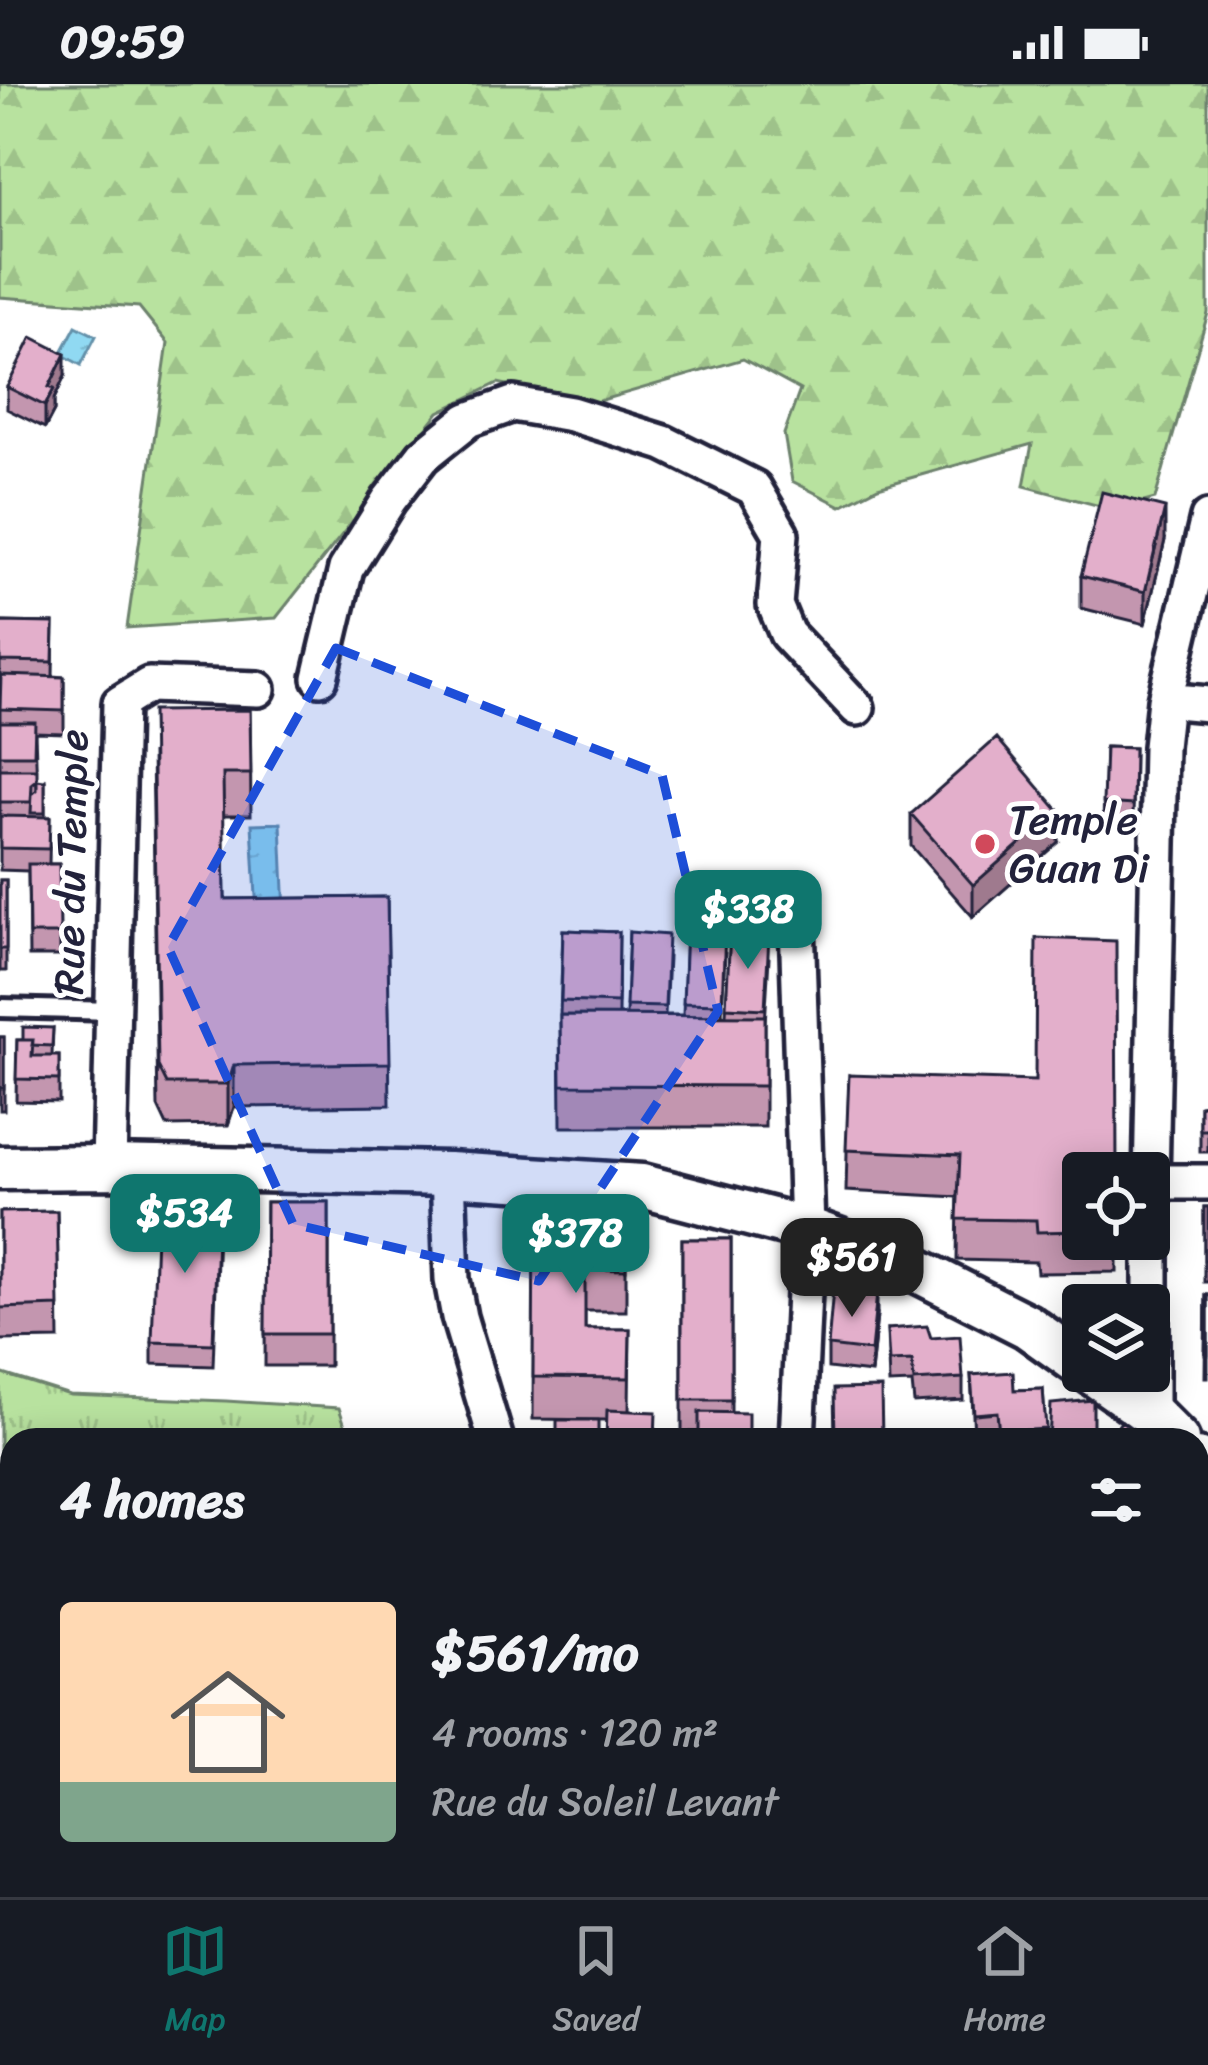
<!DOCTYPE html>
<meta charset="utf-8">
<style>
body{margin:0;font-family:Sriracha,sans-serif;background:#20242c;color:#f1f3f6;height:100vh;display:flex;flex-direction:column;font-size:45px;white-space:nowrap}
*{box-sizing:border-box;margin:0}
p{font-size:39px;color:#9ea1a6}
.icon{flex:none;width:66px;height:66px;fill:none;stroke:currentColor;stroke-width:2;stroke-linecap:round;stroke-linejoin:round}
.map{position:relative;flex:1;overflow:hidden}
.details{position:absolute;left:0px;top:1344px;width:1209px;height:471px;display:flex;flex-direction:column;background:#171b24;border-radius:36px 36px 0 0;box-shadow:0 6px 30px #0003}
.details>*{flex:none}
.tools{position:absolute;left:1062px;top:1068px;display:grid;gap:24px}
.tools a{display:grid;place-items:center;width:108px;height:108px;border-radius:12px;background:#171b24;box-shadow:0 6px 30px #0003;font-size:60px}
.price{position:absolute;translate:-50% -102px;padding:0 27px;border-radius:24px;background:#0f766e;color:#fff;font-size:39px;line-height:78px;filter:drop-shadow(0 3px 6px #0008)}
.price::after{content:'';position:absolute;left:50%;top:72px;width:36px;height:27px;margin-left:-18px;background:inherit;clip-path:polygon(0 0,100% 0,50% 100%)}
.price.active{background:#222;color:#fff}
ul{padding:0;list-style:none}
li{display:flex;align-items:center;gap:36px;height:300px;padding:0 60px}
li span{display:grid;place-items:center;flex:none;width:336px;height:240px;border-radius:12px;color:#555}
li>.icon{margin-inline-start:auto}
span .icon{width:144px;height:144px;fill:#fffc;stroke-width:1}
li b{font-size:51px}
h2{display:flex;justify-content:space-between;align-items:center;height:144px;padding:0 60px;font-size:51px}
.status{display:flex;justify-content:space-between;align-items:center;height:84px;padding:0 60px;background:#171b24;direction:ltr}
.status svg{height:33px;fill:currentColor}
.tab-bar{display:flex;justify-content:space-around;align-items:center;height:168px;border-top:3px solid #363941;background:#171b24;font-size:33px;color:#9ea1a6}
.tab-bar a{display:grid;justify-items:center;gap:6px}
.tab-bar .active{color:#0f766e}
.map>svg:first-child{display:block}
.forest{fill:url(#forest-firs);stroke:#6d826d;stroke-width:3}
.park{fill:url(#park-tufts);stroke:#6d826d;stroke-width:3}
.water{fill:url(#water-ripples);stroke:#6490a9;stroke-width:3}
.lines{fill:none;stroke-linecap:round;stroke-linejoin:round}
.service-casing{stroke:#22223b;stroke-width:26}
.minor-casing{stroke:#22223b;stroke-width:42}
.tertiary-casing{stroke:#22223b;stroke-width:51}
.service{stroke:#fff;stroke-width:16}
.minor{stroke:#fff;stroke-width:33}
.tertiary{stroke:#fff;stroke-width:42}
.wall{fill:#c396af;stroke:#22223b;stroke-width:3}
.shaded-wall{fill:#9f7a8e;stroke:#22223b;stroke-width:3}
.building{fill:#e3afcb;stroke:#22223b;stroke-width:3}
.marked{fill:#1d4ed8;fill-opacity:0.2;stroke:#1d4ed8;stroke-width:9;stroke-dasharray:24 15;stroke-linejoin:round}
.poi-dot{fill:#d1495b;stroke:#fff;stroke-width:4.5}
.labels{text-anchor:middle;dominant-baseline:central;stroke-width:10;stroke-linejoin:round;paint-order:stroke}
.poi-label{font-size:42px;fill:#22223b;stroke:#fff;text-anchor:start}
.street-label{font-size:42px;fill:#22223b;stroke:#fff}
</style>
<div class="status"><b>09:59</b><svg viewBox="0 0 49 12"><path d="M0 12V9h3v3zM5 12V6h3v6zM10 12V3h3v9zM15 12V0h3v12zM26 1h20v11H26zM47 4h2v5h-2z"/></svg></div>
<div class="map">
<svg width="1208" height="1813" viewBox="0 0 1208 1813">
<defs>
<pattern id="forest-firs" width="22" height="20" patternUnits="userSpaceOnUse" patternTransform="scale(3)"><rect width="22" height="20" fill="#b8e29f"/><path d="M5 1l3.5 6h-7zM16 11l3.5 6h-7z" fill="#9ec28a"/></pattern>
<pattern id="park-tufts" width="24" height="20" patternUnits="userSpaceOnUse" patternTransform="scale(3)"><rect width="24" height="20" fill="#b8e29f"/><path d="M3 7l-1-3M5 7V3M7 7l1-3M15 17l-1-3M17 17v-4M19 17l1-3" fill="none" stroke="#9ec28a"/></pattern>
<pattern id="water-ripples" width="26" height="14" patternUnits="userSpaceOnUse" patternTransform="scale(3)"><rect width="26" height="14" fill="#90d9f2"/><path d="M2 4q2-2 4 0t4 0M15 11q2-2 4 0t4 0" fill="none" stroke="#7cbad0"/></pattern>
</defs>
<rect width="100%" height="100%" fill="#fff"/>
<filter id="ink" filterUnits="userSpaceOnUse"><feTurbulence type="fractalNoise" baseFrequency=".00833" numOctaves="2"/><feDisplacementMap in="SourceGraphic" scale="24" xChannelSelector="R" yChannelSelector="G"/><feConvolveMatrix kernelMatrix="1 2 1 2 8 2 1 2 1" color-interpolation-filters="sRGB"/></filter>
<g filter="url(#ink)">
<path class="forest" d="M0,0H1208V229L1155,415L1115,426L1024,402L1032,360L878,403L841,422L792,397L784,350L800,306L743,275L592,319L498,299L439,328L276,534L127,544L168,259L139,223L0,213Z"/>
<path class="park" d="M0,1289L70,1311L226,1317L339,1324L350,1356H12V1675L0,1674Z
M1197,1674L1208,1680V1813H514L513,1803H1197Z"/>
<path class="water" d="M76,242L96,252L81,281L61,270Z
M281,739L285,830L257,831L252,740Z"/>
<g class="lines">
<g class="service-casing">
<path id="service" d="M0,924L113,927"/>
</g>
<g class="minor-casing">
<path id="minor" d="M320,594L346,485L389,416L423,372L468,336L513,320L571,330L664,359L754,404L781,450L775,521L787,550L857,624
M1165,616L1208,620
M109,1083L120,619L149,601L258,605
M448,1090L452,1196L459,1233L496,1356
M1151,1098H1208
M1151,1330V1098L1160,663L1165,616L1208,434
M797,1356L807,1145L797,838
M497,1803L498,1813
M97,1813V1803"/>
</g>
<g class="tertiary-casing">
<path id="tertiary" d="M0,1084L109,1083L448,1090L642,1102L807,1145L911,1183L1027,1242L1083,1282
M1090,1287L1151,1330L1177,1356
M1197,1376L1208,1387"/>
</g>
<use href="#service" class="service"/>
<use href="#minor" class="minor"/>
<use href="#tertiary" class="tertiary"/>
</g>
<path class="wall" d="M65,292L54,315V327L45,344L7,325V303Z
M1165,456L1145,540L1081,524V492Z
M0,538L54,539L53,592L64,593V649L35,648L37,706L45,697V733H50L49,780H59L60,872H29L28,787L0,786Z
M250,626L251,731H223L225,815L387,813L390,1021L234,1023L228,1041L167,1042L158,1023L152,669Z
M1105,663L1134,664L1133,743L1103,741Z
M911,730L1058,758L973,833L911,762Z
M0,796H6V887H0Z
M563,846L619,848L618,931H626L629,848L668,873L665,931H683L686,846L725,869L722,931H726L730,850L769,874L765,940V1043H561L560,931Z
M53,944L52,972H59V1018L16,1017L17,956H23Z
M0,953H4V1026H0Z
M849,991L1083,1089V1155H1117V1188L1037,1189L1036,1178L957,1176L958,1113L846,1107Z
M1208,1020V1068H1200V1021Z
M266,1118H329V1282H265Z
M1204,1123H1208V1198H1204Z
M57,1127L59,1255L0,1256V1128Z
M534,1129L626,1130V1227H585V1245H630L629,1327L606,1336L533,1335Z
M218,1147L213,1282L152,1280V1258Z
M682,1155H731V1328L699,1348H682Z
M1206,1211H1208V1293H1205Z
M877,1231L871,1289L828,1284V1262Z
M887,1245L931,1254L963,1294V1316L914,1319L912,1299L889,1300Z
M971,1291L1014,1306L1043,1305L1046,1356H998L997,1350L974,1352Z
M1197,1381L1208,1392V1669L1197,1663Z
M0,1688H12V1772L0,1771Z
M4,1774H12V1800L3,1799Z
M15,1803H44V1813H15Z"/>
<path class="shaded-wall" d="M65,270V292L54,315V327L45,344V322L49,303Z
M1165,424V456L1145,540V508Z
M1058,726V758L973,833V801Z
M234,981V1023L228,1041V1000Z
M877,1209V1231L871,1289V1267Z"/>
<path class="building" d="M32,253L65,270L49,303L54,305L45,322L7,303Z
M1102,408L1165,424L1145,508L1081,492Z
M0,538L54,539L53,578L0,577Z
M1,591L64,593V627L0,625Z
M250,626L251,690H223L225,815L387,813L390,979L234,981L228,1000H167L158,982L152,627Z
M0,638H35L34,671H0Z
M997,654L1058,726L973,801L911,730Z
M1105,663L1134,664L1133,721L1103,719Z
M0,685H37V696L32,700L31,718H0Z
M37,696L45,697V729H31L32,710L37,706Z
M0,732L50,733L49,765L0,764Z
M28,780H59L60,850H29Z
M0,796H6V865H0Z
M563,846L619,848L618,919L561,917Z
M686,846L725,847L722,920L683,919Z
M629,848L668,851L665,923L626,922Z
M730,850L769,852L765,925L726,923Z
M1036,854L1116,857L1117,1089H1083V1147L1037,1148L1036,1136L957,1135L960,1071L846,1066L849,991L1035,997Z
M560,931L765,932V1002L561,1001Z
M23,943L53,944L52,962L32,961L33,956H23Z
M0,953H4V1004H0Z
M17,956H33L32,972H59V996L16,995Z
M1208,1020V1046H1200V1021Z
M266,1118H329V1250H265Z
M157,1123L218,1125L213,1260L152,1258Z
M1204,1123H1208V1176H1204Z
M57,1127L59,1222L0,1224V1128Z
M534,1129L626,1130V1186L585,1185V1245H630L629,1294L533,1293Z
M682,1155H731V1316H682Z
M833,1205L877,1209L871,1267L828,1262Z
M1206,1211H1208V1271H1205Z
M927,1242L931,1254L960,1252L963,1294L914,1297L912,1277L889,1278L887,1245Z
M1013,1288L1014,1306L1043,1305L1046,1345L999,1348L997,1328L974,1330L971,1291Z
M881,1304L882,1356H835L834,1305Z
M1093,1316V1356H1049L1051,1320Z
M607,1326L656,1328L655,1356H606Z
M699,1328L748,1329V1356H699Z
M557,1336H598V1356H557Z
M1122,1337L1138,1351L1133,1356H1113L1109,1352Z
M1197,1381L1208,1392V1637L1197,1630Z
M0,1688H12V1761L0,1760Z
M4,1774H12V1789L3,1788Z
M15,1803H43V1808L15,1807Z
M317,1803H318L350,1813H314Z
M406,1803H437L463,1810L462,1813H404Z
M156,1804L243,1806V1813H156Z"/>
</g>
<path class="marked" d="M336,564L662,691L718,927L539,1197L293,1140L168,863Z"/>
<circle class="poi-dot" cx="985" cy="760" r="12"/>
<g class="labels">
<g class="poi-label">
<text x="1009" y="736">Temple<tspan x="1009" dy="48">Guan Di</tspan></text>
</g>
<g class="street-label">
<text transform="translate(71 778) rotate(-89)">Rue du Temple</text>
</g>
</g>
</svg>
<div class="tools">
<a><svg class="icon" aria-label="locate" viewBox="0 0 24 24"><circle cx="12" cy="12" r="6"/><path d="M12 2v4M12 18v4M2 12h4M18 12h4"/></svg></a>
<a><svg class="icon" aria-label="layers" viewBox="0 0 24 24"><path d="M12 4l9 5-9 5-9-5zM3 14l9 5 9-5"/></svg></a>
</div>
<b class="price" style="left:748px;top:888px">$338</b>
<b class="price" style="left:185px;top:1192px">$534</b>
<b class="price" style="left:576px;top:1212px">$378</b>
<b class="price active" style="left:852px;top:1236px">$561</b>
<section class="details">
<h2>4 homes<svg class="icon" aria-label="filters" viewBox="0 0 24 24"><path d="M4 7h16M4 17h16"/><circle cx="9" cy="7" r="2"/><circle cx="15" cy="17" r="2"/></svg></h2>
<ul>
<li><span style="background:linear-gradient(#ffd9b3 75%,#7fa58c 0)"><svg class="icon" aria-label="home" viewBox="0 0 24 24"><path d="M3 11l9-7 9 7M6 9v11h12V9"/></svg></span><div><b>$561/mo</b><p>4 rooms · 120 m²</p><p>Rue du Soleil Levant</p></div></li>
</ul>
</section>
</div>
<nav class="tab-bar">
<a class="active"><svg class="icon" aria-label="map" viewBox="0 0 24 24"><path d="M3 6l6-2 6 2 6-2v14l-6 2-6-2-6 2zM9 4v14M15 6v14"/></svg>Map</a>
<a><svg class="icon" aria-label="saved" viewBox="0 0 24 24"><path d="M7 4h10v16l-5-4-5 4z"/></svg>Saved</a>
<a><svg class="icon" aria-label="home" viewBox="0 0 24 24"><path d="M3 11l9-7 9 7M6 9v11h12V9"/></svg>Home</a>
</nav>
